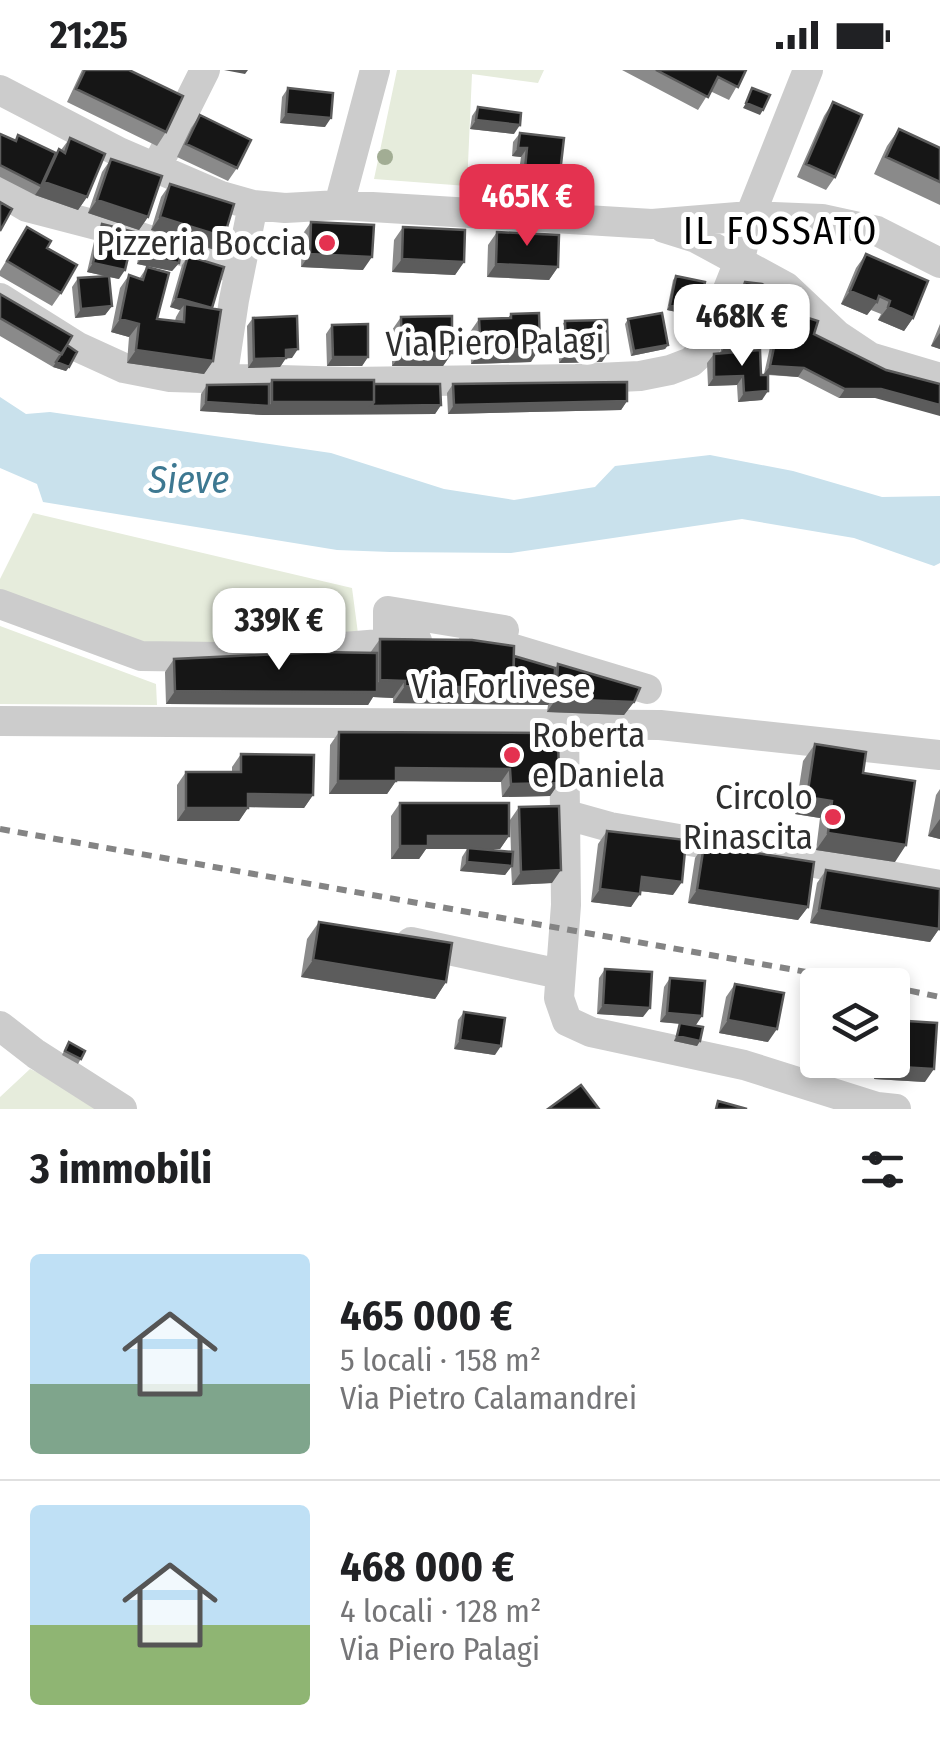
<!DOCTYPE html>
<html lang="it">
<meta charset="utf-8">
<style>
body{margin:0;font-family:"Fira Sans Condensed",sans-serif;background:#f2f2f2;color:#202124;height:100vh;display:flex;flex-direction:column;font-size:38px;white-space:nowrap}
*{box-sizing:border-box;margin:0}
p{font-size:32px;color:#757577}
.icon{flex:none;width:55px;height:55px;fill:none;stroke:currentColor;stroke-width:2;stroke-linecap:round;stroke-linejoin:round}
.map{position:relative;height:1039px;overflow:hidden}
.drawer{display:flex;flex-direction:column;background:#fff;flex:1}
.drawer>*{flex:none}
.fabs{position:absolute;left:800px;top:898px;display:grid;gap:20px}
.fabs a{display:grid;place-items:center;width:110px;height:110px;border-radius:10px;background:#fff;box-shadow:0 5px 15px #0003;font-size:50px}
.price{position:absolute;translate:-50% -85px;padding:0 22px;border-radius:20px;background:#fff;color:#222;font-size:32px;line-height:65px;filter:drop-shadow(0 2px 5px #0008)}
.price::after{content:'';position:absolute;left:50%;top:60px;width:30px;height:22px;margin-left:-15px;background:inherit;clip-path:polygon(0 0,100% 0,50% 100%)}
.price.current{background:#e43250;color:#fff}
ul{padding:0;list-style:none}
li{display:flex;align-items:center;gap:30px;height:250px;padding:0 30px}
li+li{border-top:2px solid #e0e0e0}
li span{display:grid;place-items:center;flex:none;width:280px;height:200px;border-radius:10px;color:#555}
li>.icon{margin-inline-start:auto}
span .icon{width:120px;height:120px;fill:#fffc;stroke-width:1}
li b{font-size:42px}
h2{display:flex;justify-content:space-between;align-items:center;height:120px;padding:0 30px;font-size:42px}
.status{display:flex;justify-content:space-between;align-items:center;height:70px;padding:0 50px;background:#fff;direction:ltr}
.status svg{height:28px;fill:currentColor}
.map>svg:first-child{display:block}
.green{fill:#e6ecdc}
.water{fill:#c9e1ec}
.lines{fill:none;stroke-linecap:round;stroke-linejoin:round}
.minor{stroke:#ccc;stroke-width:30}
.rail{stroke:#848484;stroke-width:6;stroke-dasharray:10 8;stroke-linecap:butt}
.tree{fill:#a2ad94}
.wall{fill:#8a8a8a;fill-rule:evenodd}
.shaded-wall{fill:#5c5c5c}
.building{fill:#161616;stroke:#5c5c5c;stroke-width:2.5}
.poi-dot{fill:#e43250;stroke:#fff;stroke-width:4}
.labels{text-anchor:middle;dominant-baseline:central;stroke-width:10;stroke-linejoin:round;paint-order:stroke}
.poi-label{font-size:35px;fill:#2f2f2f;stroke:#fff;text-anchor:end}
.street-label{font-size:35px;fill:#2f2f2f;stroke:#fff}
.neighbourhood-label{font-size:38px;letter-spacing:2.5px;fill:#000;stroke:#fff}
.water-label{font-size:38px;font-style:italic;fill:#3d7891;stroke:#fff}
</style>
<div class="status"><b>21:25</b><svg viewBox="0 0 49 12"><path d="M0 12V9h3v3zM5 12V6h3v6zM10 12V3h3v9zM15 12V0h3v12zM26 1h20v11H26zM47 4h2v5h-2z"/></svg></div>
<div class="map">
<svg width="940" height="1039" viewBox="0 0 940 1039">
<rect width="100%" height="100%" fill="#fff"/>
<path class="green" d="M397,0H544L538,13L472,4L467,116L374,109Z
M33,443L352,518L359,571L142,584L0,529V509Z
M0,556L156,614L157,635L0,634Z
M30,999L54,1010L99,1039H0V1027Z"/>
<path class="water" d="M0,327L26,344L50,342L331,383L444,419L514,430L595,417L615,396L710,385L793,401L882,427L940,426V493L934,496L854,468L742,449L511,483L390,482L337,480L43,432L37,414L0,398Z"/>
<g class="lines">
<path class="minor" d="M0,20L119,82L221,126L253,135L285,138L339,135L652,154L750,146L822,149L877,161L940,193
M156,98L205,0
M0,121L27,137L131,164L239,200
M339,135L375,0
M664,158L696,168L786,217L837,265L870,287L940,308
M0,228L78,277L124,298L170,307L350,312L576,309L640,306L670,300L691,292L704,280L740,189L750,146L808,0
M222,310L234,230L253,135
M0,534L141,586L220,587L417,571
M388,572V541L504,560
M473,574L511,578L647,619
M0,651L660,655L940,685
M564,654L566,835L559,928L567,951L591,962L744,995L877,1037L896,1039
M567,745L610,757L940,815
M411,872L560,904
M0,956L36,984L122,1039"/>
<path class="rail" d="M0,759L880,915
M892,917L940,927"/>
</g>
<circle class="tree" cx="385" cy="87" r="8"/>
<path class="wall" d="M82,0H129L166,62L157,76L67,32Z
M622,0H746L729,30L710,21L698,40Z
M288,18L325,57L280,53L282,27Z
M833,32L835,107L826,120L797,107L824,46Z
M478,37L514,64L470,59L472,46Z
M200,45L237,98L228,111L177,87L191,58Z
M899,59L940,78V135L874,104L887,76Z
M520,63L560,103L554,112L518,108L521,87L512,86L513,72Z
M0,64L15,70L18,65L56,83L59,79L61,80L70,68L87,127L78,140L35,125L0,107Z
M111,89L148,147L139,160L88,143L102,102Z
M170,114L215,180L151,160L161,127Z
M311,152L363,200L301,197L302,165Z
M102,154L119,209L109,207L112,236L105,245L75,248L72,217L78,208L105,206L87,202L96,163Z
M27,157L47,178L61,223L52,236L0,206V201Z
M403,157L464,192L455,205L392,202L394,170Z
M497,162L558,197L549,210L487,207L488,175Z
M146,170L179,193L172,201L137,194L140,178Z
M866,184L913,248L904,261L878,250L881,244L871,240L867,245L841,234L856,198Z
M188,186L212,238L213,291L204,304L127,293L129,267L111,262L120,218L129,205L139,209L147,197L157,249L175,251L176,247L180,240L170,237L182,195Z
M676,206L699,242L696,246L667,240L673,210Z
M745,212L814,264L875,328H839L798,307L768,305L762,330L738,332L737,315L708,316L707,293L714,284L720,283L739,221ZM751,274L770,277L764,304L761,305L747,281Z
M0,224L67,275L69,297L66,301L53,297L0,266Z
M511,244L531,292L471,294L470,262L479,249L508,248Z
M401,247L452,283L443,296H392V260Z
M253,248L292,288H286L280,297L248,298L247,256Z
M628,249L668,275L665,279L631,286L625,254Z
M565,251L602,292L559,293L558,260Z
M940,254V279L931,276Z
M332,255L368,287L362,296H327L326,264Z
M272,310L374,314L441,335L435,344L263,345L200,341L201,324L207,315L269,314Z
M453,314L627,331L621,340L448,344L447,323Z
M380,569L514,586L555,598L558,594L634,632L624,645L547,642L548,635L393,633V628L373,627L368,635L166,634L165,602L174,589L370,583Z
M339,662L558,663L559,713L550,726L502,727L501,712L396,711L387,724H329L330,675Z
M815,674L863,703L895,792L816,780L820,748L795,744L803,691Z
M241,684L313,725L304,738L248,737L239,751H177V715L186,702H232V697Z
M940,719V769L928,766L936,725Z
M400,733L509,766L500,779H483L511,782L510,750L519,737L552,813L512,815L511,796L505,805L460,801L462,787L467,779H426L419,789H391V746Z
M607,761L673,825L640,821L631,837L591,832L598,774Z
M704,775L808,837L798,850L688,833L695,788Z
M826,800L939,859L930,872L810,853L817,813Z
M319,852L446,912L435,929L301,907L307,869Z
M605,899L643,947L597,944L599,908Z
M670,908L696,955L700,971L697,976L674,971L680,954L660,952L664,917Z
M735,914L768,972L719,963L726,927Z
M816,932L818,989L801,986L807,946Z
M464,942L495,985L454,979L458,950Z
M66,977L85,981L78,994L62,985Z
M875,990H892L925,1012L874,1009Z"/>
<path class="shaded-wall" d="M224,0H248L245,4Z
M746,33L763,40L760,45L743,38Z
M286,44L331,48L325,57L280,53Z
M476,50L520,55L514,64L470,59Z
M518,78H527L521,87L512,86Z
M525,99L560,103L554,112L518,108Z
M44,112L87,127L78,140L35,125Z
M97,130L148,147L139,160L88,143Z
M160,147L224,167L215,180L151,160Z
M310,184L372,187L363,200L301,197Z
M143,186L179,193L172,201L137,194Z
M402,189L464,192L455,205L392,202Z
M93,193L125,200L119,209L87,202Z
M496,194L558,197L549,210L487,207Z
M850,221L877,232L867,245L841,234Z
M176,228L212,238L185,234L180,240L170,237Z
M670,235L699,242L696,246L667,240Z
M112,236L105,245L75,248L81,239Z
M888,237L913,248L904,261L878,250Z
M120,249L139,254L129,267L111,262Z
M940,263V279L931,276Z
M753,265L776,268L770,277L747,274Z
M668,275L665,279L631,286L634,281Z
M726,275H751L745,283L720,284Z
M540,278L531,292L471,294L481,281Z
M298,279L292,288L280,289L286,280Z
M136,280L213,291L204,304L127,293Z
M402,283H452L443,296H392Z
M608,283L602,292L559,293L566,284Z
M333,287H368L362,296H327Z
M286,288L280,297L248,298L254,289Z
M56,292L69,297L66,301L53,297Z
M770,296L804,298L798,307L764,304Z
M743,306L737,315L708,316L714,307Z
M845,319H881L940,335V346L875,328H839Z
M768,321L762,330L738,332L744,323Z
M627,331L621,340L448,344L454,335Z
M206,332L269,336L272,332H374L441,335L435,344L263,345L200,341Z
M380,610L405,611L393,628L373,627L368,635L166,634L175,621L371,622Z
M405,616L513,618L554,626L548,635L393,633Z
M556,629L634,632L624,645L547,642Z
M396,698L510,699L501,712L387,711Z
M338,711H396L387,724H329Z
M559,713L550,726L502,727L511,714Z
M248,724L313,725L304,738L239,737Z
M807,727L832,731L820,748L795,744Z
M186,738H248L239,751H177Z
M940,749V769L928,766Z
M828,763L906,775L895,792L816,780Z
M428,766H509L500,779H426L419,789H391L400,776Z
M467,792L512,796L505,805L460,801Z
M561,800L552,813L512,815L521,802Z
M642,807L682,812L673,825L632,820Z
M600,819L640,824L631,837L591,832Z
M697,820L808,837L798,850L688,833Z
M819,840L939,859L930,872L810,853Z
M313,890L446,912L435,929L301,907Z
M603,935L650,938L643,947L597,944Z
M667,943L702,946L696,955L660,952Z
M728,950L777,959L768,972L719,963Z
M677,966L700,971L697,976L674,971Z
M460,970L501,976L495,985L454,979Z
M810,973L818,974V989L801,986Z
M883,996L934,999L925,1012L874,1009Z"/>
<path class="building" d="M85,0H129L183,26L166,62L76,19Z
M656,0H746L738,17L718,7L708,27Z
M288,18L333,23L331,48L286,44Z
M752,18L770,25L763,40L746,33Z
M833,32L862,45L835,107L806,94Z
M478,37L521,43L520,55L476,50Z
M200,45L251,70L237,98L186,74Z
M899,59L940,78V112L886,87Z
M520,63L564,68L560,103L525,99L527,78H518Z
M0,64L16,71L18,65L56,83L41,116L0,95Z
M70,68L105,84L87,127L44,112L59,79L65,83Z
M111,89L162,106L148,147L97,130Z
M170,114L234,134L224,167L160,147Z
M0,132L12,139L0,161Z
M311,152L374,155L372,187L310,184Z
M102,154L134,162L125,200L93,193Z
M27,157L51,171L47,178L77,195L61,223L7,191Z
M403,157L465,160L464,192L402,189Z
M497,162L559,165L558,197L496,194Z
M146,170L182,176L179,193L143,186Z
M866,184L928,211L913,248L888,237L890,231L879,226L877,232L850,221Z
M188,186L224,197L212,238L176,228Z
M147,197L169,203L157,249L184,252L185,234L221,240L213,291L136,280L139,254L120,249L129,205L143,210Z
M109,206L112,236L81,239L78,208Z
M676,206L705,212L699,242L670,235Z
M745,212L762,214L786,229L783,240L818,251L814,264L886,300L940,314V335L881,319H845L804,298L770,296L776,268L753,265L751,275H726Z
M0,224L72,266L62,284L0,248Z
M539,243L540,278L481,281L479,249L511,248V244Z
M662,243L668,275L634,281L628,249Z
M297,246L298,279L286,280V288L254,289L253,248Z
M452,246V283H402L401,247Z
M607,250L608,283L566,284L565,251Z
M368,254V287H333L332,255Z
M67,275L77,282L69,297L56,292Z
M760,280L761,305H768V321L744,323L743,306L714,307V284Z
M272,310H374V332H272Z
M627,312V331L454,335L453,314Z
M269,314V336L206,332L207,315Z
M374,314H440L441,335L371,336L374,332Z
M380,569L472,570L514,576L513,618L405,616V611L380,610Z
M320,582L377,583V622L175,621L174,589Z
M514,586L555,598L554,626L507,627L513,618Z
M558,594L640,618L634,632L556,629Z
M339,662L558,663L559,713L511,714L510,699L396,698V711H338Z
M815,674L866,682L863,703L915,711L906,775L828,763L832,731L807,727Z
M241,684L314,685L313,725L248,724V738H186V702H241Z
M400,733H509V766H428V776H400Z
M559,736L561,800L521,802L519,737Z
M607,761L686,770L682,812L642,807L640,824L600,819Z
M704,775L814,792L808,837L697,820Z
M468,778L513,782L512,796L467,792Z
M826,800L940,819L939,859L819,840Z
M319,852L452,873L446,912L313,890Z
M605,899L652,902L650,938L603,935Z
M670,908L705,911L702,946L667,943Z
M735,914L784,923L777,959L728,950Z
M816,932L818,933V974L810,973Z
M464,942L505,948L501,976L460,970Z
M892,950L937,953L934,999L883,996V990H892Z
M680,953L703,957L700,971L677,966Z
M69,972L85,981L81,989L65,981Z
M581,1015L599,1039H548Z
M718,1031L747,1039H716Z"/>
<g class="poi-dot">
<circle cx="327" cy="173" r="10"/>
<circle cx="512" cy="685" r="10"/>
<circle cx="833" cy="747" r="10"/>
</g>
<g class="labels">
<g class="poi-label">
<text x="307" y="173">Pizzeria Boccia</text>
<text x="532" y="665" text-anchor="start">Roberta<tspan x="532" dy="40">e Daniela</tspan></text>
<text x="813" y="727">Circolo<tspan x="813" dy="40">Rinascita</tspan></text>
</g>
<g class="street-label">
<text transform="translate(495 272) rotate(-1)">Via Piero Palagi</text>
<text x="501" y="616">Via Forlivese</text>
</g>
<g class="neighbourhood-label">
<text x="781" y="161">IL FOSSATO</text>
</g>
<g class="water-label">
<text x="189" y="410">Sieve</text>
</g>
</g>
</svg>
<div class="fabs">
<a><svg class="icon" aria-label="layers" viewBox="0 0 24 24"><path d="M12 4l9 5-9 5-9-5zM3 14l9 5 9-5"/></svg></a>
</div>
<b class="price current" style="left:527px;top:179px">465K €</b>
<b class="price" style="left:742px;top:299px">468K €</b>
<b class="price" style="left:279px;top:603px">339K €</b>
</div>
<section class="drawer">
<h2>3 immobili<svg class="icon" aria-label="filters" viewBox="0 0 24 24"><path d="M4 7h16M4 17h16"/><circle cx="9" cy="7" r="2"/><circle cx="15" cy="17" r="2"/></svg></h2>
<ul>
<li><span style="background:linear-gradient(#bfe0f5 65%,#7fa58c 0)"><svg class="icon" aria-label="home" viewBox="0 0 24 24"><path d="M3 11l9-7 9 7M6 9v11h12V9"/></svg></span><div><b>465 000 €</b><p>5 locali · 158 m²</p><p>Via Pietro Calamandrei</p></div></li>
<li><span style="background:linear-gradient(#bfe0f5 60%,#8fb573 0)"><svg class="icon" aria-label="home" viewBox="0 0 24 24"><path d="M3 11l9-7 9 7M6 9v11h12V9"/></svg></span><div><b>468 000 €</b><p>4 locali · 128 m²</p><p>Via Piero Palagi</p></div></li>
</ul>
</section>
